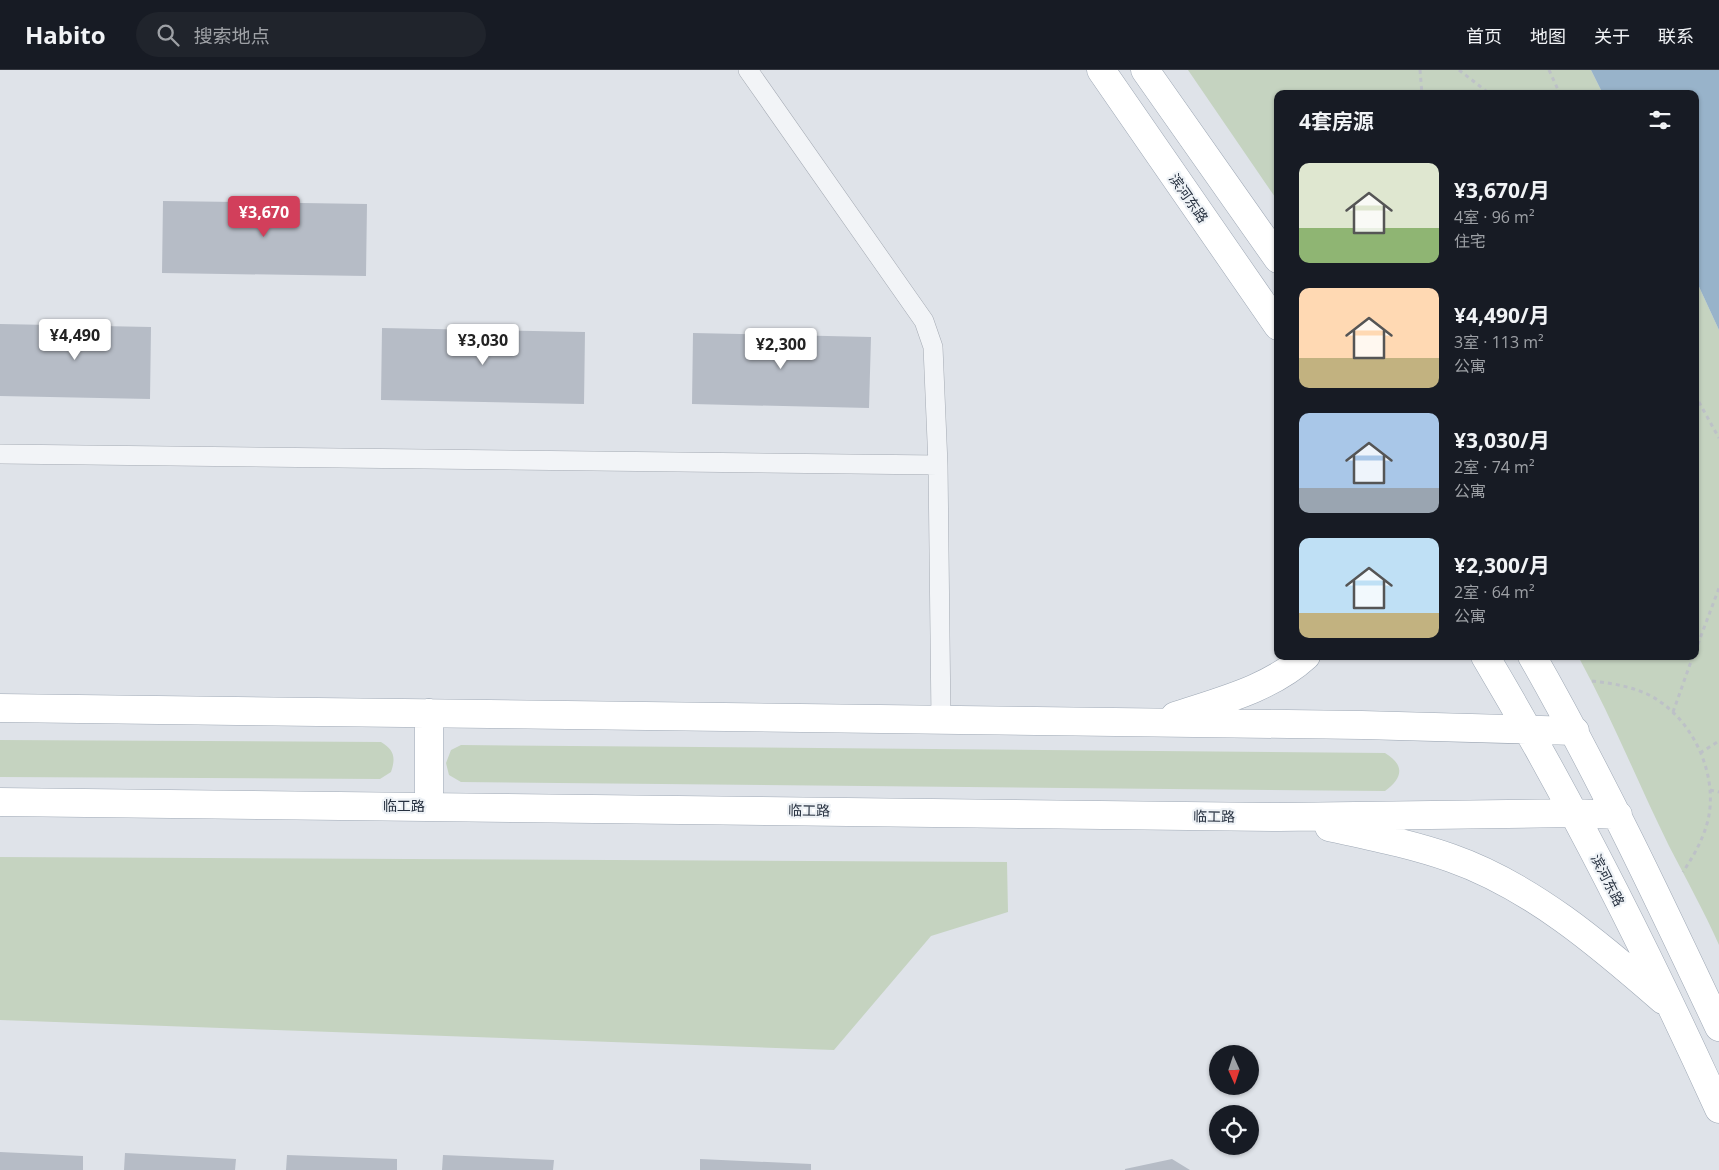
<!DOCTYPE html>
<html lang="zh">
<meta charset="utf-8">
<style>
body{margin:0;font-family:"Open Sans","Noto Sans SC",sans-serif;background:#20242c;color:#f1f3f6;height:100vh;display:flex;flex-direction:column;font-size:19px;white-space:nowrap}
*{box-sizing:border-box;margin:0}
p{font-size:16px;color:#9ea1a6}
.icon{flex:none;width:28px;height:28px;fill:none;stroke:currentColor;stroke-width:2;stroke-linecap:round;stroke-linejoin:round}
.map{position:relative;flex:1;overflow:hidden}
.panel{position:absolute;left:1274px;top:20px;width:425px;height:570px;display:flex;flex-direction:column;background:#171b24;border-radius:10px;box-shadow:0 1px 4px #0004}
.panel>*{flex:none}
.needle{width:32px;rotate:177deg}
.controls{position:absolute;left:1209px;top:975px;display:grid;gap:10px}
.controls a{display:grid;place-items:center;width:50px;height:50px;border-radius:50%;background:#171b24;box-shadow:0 1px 4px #0004;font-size:25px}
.price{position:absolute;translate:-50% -42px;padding:0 11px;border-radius:5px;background:#fff;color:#222;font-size:16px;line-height:32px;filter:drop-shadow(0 1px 2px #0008)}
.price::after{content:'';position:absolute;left:50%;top:30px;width:15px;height:11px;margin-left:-8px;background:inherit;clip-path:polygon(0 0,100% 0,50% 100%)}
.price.selected{background:#d23f5b;color:#fff}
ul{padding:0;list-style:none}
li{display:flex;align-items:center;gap:15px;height:125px;padding:0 25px}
li span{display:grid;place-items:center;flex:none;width:140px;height:100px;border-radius:10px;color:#555}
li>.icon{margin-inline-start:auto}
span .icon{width:60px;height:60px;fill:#fffc;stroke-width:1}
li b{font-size:21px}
h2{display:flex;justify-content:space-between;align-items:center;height:60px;padding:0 25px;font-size:21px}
header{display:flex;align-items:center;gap:30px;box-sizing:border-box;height:70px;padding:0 25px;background:#171b24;border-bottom:1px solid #363941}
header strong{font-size:24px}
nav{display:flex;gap:28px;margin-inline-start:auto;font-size:18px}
.search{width:350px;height:45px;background:#20242c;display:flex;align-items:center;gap:12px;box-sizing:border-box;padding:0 18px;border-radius:28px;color:#9ea1a6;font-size:19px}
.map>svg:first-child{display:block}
.green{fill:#c5d3c0}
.water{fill:#98b3ca}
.building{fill:#b6bcc6}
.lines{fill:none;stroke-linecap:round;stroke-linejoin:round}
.service-casing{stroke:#a4aab3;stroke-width:20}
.primary-casing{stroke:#9ea8b5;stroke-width:29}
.path{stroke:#bdc1c7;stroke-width:3;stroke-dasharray:4 4;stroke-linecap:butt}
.service{stroke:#f2f4f7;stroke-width:19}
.primary{stroke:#fff;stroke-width:28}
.labels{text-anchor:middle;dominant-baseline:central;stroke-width:4.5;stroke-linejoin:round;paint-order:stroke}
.street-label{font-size:14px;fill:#273140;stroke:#eef2f6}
</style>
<header>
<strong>Habito</strong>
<div class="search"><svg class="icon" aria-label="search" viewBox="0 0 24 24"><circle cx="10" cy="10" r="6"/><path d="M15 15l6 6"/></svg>搜索地点</div>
<nav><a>首页</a><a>地图</a><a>关于</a><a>联系</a></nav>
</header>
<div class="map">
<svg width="1719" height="1100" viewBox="0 0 1719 1100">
<rect width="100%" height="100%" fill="#dfe3e9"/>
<path class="green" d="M1188,0H1591L1603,24H1278L1277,130Z
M1695,208L1719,260V875C1704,841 1686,809 1669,776C1638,713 1612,648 1578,586H1695Z
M0,670L381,672C394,680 396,687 391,702L380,709L0,707Z
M461,675L1385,683C1405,695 1403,708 1385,721L461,712L449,705L446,693L451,680Z
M0,787L1007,792L1008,842L931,866L834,980L0,950Z"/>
<path class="water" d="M1591,0H1719V260L1695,208V24H1603Z"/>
<path class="building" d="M163,131L367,134L366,206L162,203Z
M0,254L151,257L150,329L0,326Z
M382,258L585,262L584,334L381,330Z
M693,263L871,267L869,338L692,334Z
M0,1082L83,1086V1100H0Z
M125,1083L236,1089L235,1100H124Z
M287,1085L397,1089V1100H286Z
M443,1085L554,1090L553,1100H442Z
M700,1089L811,1094V1100H700Z
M1172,1089L1190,1100H1125V1099Z"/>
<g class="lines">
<g class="service-casing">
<path id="service" d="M748,0L924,251L933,277L938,395L941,650
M0,384L938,395"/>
</g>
<g class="primary-casing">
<path id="primary" d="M1101,0L1278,256
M1145,0L1278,189
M1485,586C1572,732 1649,885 1719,1039
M1532,586C1601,707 1660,832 1719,957
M0,638L1362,655L1575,661
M1175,646C1220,631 1270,619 1306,586
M0,732L1279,747L1573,743L1618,745
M429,735V643
M1329,757C1370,766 1411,774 1451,788C1531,816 1600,875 1663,930"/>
</g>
<path class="path" d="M1420,0L1422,24
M1459,0L1490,24
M1549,0L1560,24
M1695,325L1719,368
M1695,582L1719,518
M1592,611C1611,613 1629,616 1647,624C1691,645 1719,703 1708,750C1703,770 1694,785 1683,802
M1673,642L1693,586
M1700,683L1719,671
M1710,720L1719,722"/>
<use href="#service" class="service"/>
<use href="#primary" class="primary"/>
</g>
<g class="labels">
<g class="street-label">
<text transform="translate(1189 128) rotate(55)">滨河东路</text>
<text x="404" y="735">临工路</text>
<text transform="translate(809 740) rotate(1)">临工路</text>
<text transform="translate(1214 746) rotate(1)">临工路</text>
<text transform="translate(1608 810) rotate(63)">滨河东路</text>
</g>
</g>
</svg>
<div class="controls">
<a><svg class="needle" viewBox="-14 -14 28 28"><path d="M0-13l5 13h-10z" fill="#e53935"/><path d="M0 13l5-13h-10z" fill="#9ea1a6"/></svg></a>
<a><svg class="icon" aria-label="locate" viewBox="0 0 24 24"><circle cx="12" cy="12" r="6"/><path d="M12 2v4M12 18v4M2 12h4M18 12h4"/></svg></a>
</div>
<b class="price selected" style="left:264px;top:168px">¥3,670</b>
<b class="price" style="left:75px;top:291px">¥4,490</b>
<b class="price" style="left:483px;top:296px">¥3,030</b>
<b class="price" style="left:781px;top:300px">¥2,300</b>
<section class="panel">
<h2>4套房源<svg class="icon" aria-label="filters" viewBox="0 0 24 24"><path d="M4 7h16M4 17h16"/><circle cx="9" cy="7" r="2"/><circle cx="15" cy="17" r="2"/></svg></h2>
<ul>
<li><span style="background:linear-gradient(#dfe7d0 65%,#8fb573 0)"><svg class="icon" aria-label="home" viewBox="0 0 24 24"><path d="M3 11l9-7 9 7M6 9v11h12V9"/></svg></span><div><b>¥3,670/月</b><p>4室 · 96 m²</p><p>住宅</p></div></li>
<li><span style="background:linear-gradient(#ffd9b3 70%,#c2b280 0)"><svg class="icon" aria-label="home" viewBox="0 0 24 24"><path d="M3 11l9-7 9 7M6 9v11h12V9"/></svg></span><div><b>¥4,490/月</b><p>3室 · 113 m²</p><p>公寓</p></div></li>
<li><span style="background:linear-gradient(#a9c7e8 75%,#9aa5b1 0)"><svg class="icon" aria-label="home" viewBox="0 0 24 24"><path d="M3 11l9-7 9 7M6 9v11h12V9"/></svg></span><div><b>¥3,030/月</b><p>2室 · 74 m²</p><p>公寓</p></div></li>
<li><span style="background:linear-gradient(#bfe0f5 75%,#c2b280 0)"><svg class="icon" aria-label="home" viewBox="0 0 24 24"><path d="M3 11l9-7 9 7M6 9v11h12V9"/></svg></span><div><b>¥2,300/月</b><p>2室 · 64 m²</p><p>公寓</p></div></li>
</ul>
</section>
</div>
